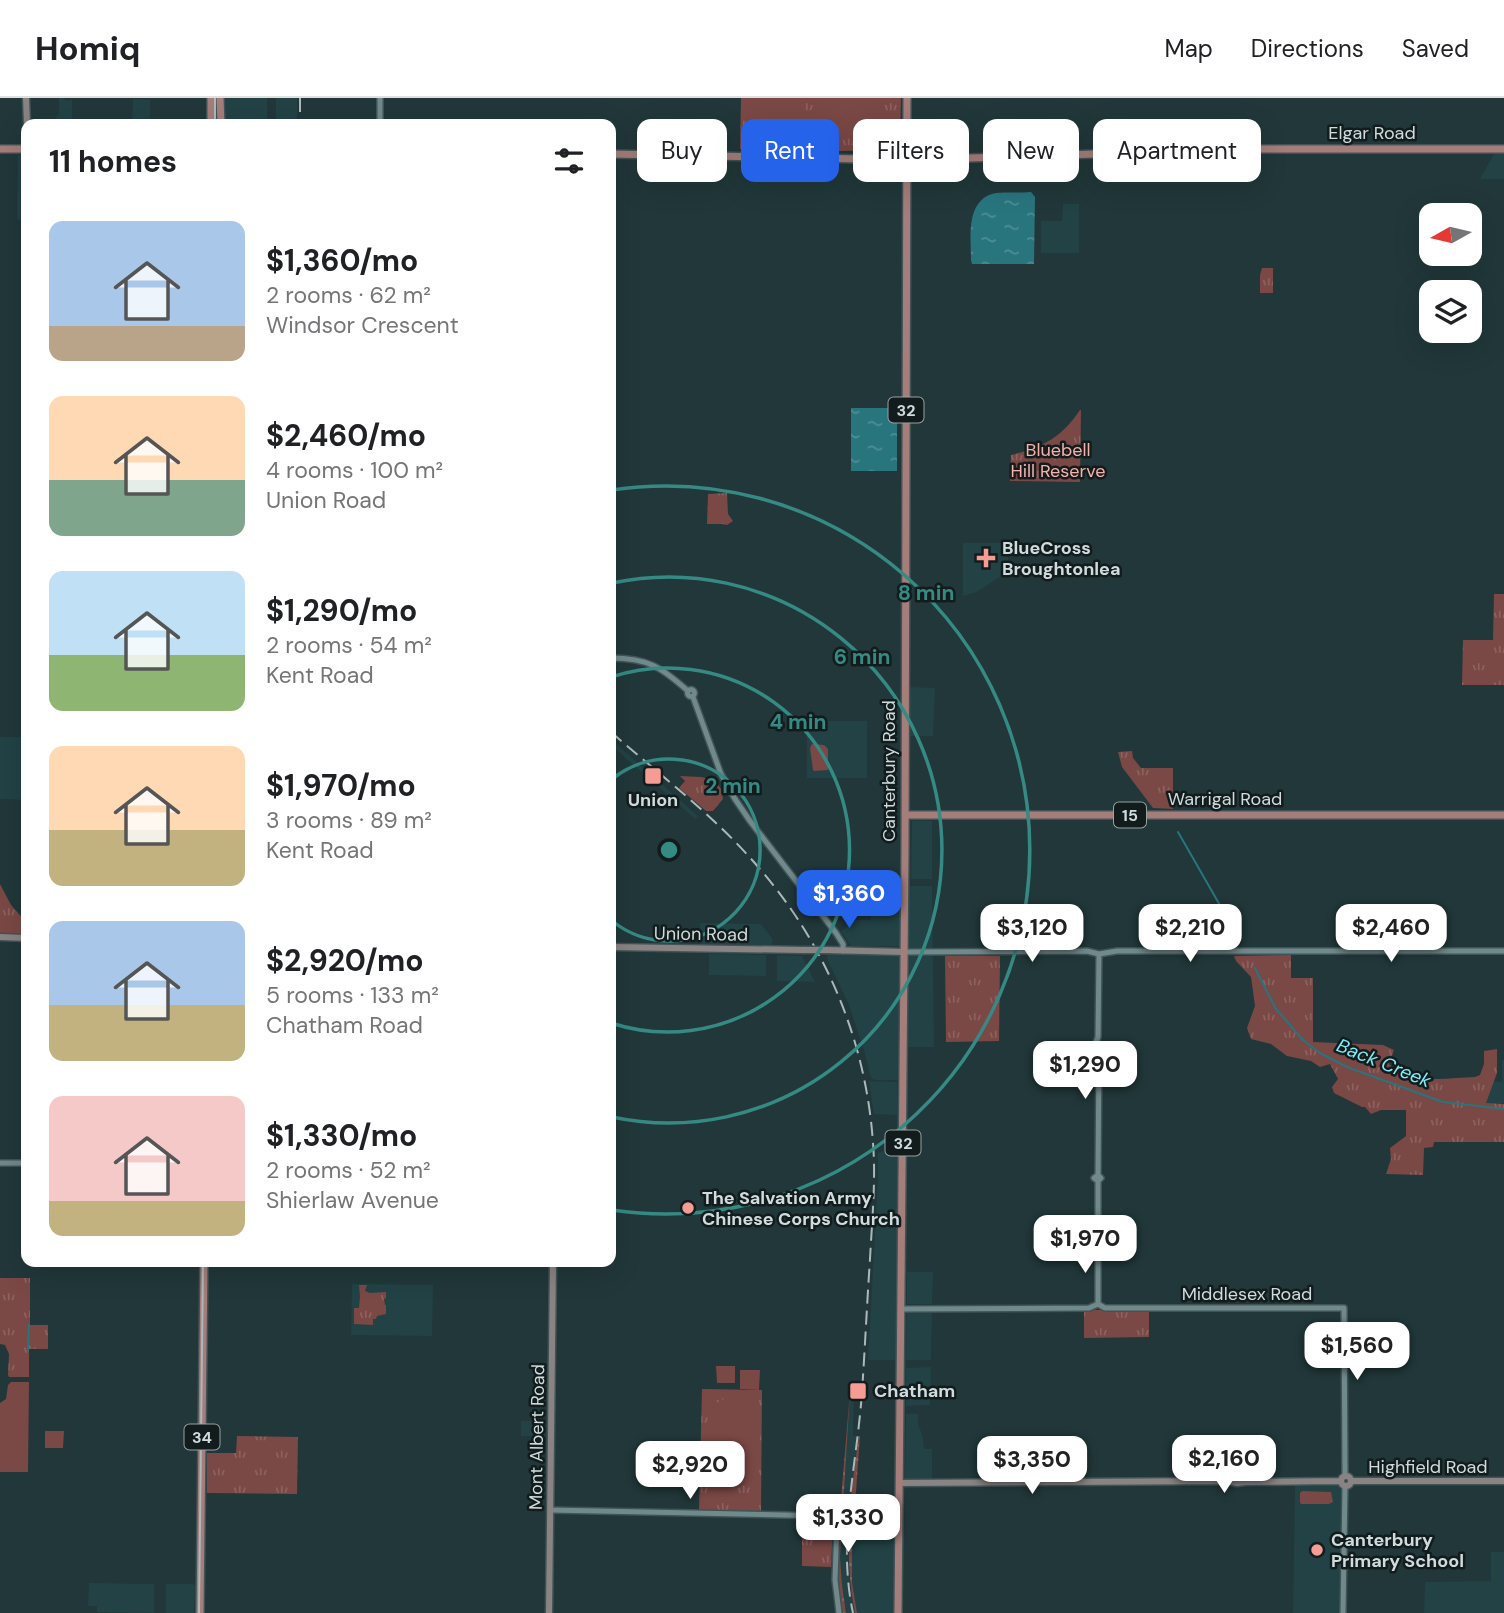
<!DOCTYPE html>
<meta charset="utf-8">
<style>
body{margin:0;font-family:"DM Sans",sans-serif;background:#f6f6f6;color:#202124;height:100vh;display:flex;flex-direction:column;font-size:26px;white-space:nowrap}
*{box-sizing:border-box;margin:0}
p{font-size:23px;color:#757577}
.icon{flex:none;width:38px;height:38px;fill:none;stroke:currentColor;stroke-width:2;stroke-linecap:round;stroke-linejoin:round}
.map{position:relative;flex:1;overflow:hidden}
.side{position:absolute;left:21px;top:21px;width:595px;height:1148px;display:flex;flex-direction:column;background:#fff;border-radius:14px;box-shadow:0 7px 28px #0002}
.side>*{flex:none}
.hud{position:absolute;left:637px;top:21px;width:665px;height:63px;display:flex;gap:14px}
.needle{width:46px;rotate:262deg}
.tools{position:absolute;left:1419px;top:105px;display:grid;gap:14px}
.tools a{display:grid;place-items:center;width:63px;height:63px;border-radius:14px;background:#fff;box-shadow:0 7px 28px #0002;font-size:35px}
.price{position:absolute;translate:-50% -60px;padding:0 16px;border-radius:14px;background:#fff;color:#222;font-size:23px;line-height:46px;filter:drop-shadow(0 2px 4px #0008)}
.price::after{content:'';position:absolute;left:50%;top:42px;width:21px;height:16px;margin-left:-10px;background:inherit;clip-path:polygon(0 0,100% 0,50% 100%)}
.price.on{background:#2563eb;color:#fff}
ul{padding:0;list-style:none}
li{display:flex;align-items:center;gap:21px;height:175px;padding:0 28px}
li span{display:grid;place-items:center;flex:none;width:196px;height:140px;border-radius:14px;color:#555}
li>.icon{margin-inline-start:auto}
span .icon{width:84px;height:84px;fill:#fffc;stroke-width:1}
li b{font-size:30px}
h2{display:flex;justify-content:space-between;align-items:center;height:84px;padding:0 28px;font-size:30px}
.tag{padding:0 24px;border-radius:14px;background:#fff;box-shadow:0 7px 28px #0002;font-size:24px;line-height:63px}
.tag.on{background:#2563eb;color:#fff}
header{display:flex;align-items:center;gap:42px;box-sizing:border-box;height:98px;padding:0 35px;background:#fff;border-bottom:2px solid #e0e0e0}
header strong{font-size:33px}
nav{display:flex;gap:38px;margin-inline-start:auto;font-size:24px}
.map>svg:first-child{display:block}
.built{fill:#224245}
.grass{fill:url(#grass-dots)}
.park{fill:url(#park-tufts)}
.garden{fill:#7a4845}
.water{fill:url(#water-ripples)}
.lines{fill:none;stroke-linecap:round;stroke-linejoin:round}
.stream{stroke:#28757e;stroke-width:2}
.tertiary-casing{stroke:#405356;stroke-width:8}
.secondary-casing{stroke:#405356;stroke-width:9}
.primary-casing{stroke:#405356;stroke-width:10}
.tertiary{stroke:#70898b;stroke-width:5}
.secondary{stroke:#8a8383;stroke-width:6}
.primary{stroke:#a57d7a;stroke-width:7}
.tram{stroke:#abb9bb;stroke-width:2}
.rail{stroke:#abb9bb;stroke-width:2;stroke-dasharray:14 7;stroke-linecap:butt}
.secondary-bridge-casing{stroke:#405356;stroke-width:9;stroke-linecap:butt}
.secondary-bridge{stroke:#8a8383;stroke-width:6}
.ring{fill:none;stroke:#358a84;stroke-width:3.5}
.poi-dot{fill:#f59c95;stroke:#131c1d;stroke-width:2.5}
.labels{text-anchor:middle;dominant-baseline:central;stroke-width:5;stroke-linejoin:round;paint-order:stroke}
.shield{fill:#131c1d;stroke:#97a2a3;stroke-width:2}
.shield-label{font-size:16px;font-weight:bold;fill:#cfdbdd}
.street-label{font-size:18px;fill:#cfdbdd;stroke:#131c1d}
.park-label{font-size:18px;fill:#f7b1ab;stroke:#131c1d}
.poi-label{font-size:18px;font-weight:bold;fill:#cfdbdd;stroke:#131c1d;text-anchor:start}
.water-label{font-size:19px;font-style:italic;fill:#7cedf9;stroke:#131c1d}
.centre{fill:#358a84;stroke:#131c1d;stroke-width:3.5}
.ring-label{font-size:21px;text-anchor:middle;font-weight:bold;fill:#358a84;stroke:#131c1d;stroke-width:5;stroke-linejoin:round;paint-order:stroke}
</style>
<header>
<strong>Homiq</strong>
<nav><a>Map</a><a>Directions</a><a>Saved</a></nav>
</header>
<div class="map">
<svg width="1504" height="1515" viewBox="0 0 1504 1515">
<defs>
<pattern id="grass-dots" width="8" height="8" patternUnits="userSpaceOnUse" patternTransform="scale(1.75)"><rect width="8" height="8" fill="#7a4845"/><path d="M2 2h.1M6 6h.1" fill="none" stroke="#8c625f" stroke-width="1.8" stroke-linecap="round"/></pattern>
<pattern id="park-tufts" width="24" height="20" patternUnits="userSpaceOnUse" patternTransform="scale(1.75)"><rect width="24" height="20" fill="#7a4845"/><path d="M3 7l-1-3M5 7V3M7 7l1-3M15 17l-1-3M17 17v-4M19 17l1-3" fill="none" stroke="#8c625f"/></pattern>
<pattern id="water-ripples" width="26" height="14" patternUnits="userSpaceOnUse" patternTransform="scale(1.75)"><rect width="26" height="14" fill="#28757e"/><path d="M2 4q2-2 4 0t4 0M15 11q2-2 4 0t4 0" fill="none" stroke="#508e96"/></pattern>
</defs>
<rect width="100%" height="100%" fill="#213739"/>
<path class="built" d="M59,0H63L67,3L72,1V23H132L133,1L150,2V23L159,24V26H33V23H54L59,15Z
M223,0H267V26H225Z
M276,0H297V26H276Z
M1494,56H1504V81H1480Z
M18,57H26V122H17Z
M1063,106H1079V155H1041V123H1062Z
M963,445H1008V476L1001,478L977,494L963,498Z
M910,589L935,590L933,638H909Z
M807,623H867V680H807Z
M0,639H26V702L0,701Z
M614,644L698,718L695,721L611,647Z
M912,723H932V781H911Z
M871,784H900V848H851L841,833L856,822H871Z
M905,788H932L934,949H903V982H876L872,981L870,977L864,952L849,907L828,863L826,852L904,854Z
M700,825L761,826L772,840V847L700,846Z
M709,856L766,857V878L709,877Z
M777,857L802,858L815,884L777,883Z
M1502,962H1504V1005L1482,1006L1489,983L1502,984Z
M869,983L897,984V1017L874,1016Z
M898,1047L896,1262H868L878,1081V1055Z
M907,1174H933L932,1206H907Z
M352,1186L433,1187L432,1238L351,1237Z
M907,1215H932L931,1262H906Z
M931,1269L930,1307L906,1308V1270Z
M850,1292L854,1293L853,1338H859L853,1383L848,1463L850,1488L855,1515H846L842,1487L840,1459Z
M906,1316H918V1325L923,1340L924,1351H932V1381H905Z
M521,1323H545V1338H521Z
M1295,1388H1341L1339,1515H1293Z
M856,1403L895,1404L894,1515H857L852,1484V1449Z
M1491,1454H1504V1515H1424L1425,1484L1491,1483Z
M89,1485L154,1486V1515L97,1514V1508H88Z
M166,1486H193L195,1488L194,1515H166Z"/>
<path class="grass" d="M850,1294L840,1459L842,1487L846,1515H841L836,1461Z
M859,1338H860L852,1449V1484L857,1515H855C843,1457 850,1397 859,1338Z"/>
<path class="park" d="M741,0H901L900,45L896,48L887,52L841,53L740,51Z
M1262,170H1273V195H1260V177Z
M1080,312H1081L1080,384L1010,383L1011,357C1043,349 1061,340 1080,312Z
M727,395L728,416L733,423L727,427L722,426H707L708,396Z
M1494,496H1504V587H1462L1463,542H1493Z
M1132,653L1133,660L1141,670H1173V711L1153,710L1122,669L1118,654Z
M680,678L701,679L715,682L721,691L723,701L713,713H706L679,690L685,683Z
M0,786L11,807L26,824V836H0Z
M1291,857V880H1313V944L1383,947L1394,952L1389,966C1410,987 1447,980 1475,979L1480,977L1484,966V953L1497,951V975L1486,1005L1504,1006V1044H1434L1433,1049L1424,1050L1423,1077L1386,1076L1391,1061L1390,1050L1406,1038V1012H1381L1371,1016L1365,1009H1362L1334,995L1332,989L1338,981L1330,966L1320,969L1311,963L1287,958L1271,946L1251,941L1247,930L1255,908L1251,879L1236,863L1234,858Z
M945,858H1000L999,943L946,944Z
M0,1180H30V1227H48V1251H29V1279H9L8,1277L9,1256L5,1247L0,1246Z
M359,1187H367L365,1193L370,1195L386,1194V1200L384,1201L385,1207H386V1216L377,1218L376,1221H373V1227L354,1226V1210H359L360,1198Z
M1084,1212H1149V1239L1084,1240Z
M702,1291L762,1292L761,1413H699Z
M237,1338L298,1339L297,1396L207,1395V1355H236Z
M802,1423L829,1424L833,1426L831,1469L802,1468Z"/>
<path class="garden" d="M750,0H801L799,2C811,20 813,41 786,44C781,44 773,44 769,42C762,40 756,32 750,28Z
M813,0H883C880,24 865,52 837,36C831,33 824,27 820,21C816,15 815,7 813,0Z
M1058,348L1077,349V365L1057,364Z
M812,646L824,647L828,651V672L814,673L813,672L810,650Z
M716,1268H735V1285H717Z
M740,1272H760L759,1292L740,1291Z
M11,1284H29L28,1374H0V1305L6,1301L8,1287Z
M726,1300H735L755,1310C763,1333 766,1388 729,1384C721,1383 714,1380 710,1374C704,1363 706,1343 707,1330C709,1315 711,1306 726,1300Z
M45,1333H64L63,1350H45Z
M1302,1393L1331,1394L1333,1404L1329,1406H1301L1300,1404V1395Z"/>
<path class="water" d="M1031,94L1035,99L1034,166H972L971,162C971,139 965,101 996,95C1007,94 1019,95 1031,94Z
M851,310H897V373H851Z"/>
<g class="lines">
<path class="stream" d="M1178,734L1237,837
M1255,870L1276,911L1303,942L1320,955L1347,969L1443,1004L1504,1011
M28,1253L29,1227"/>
<g class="tertiary-casing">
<path id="tertiary" d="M380,26V0
M611,560C648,560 661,569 688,593
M687.5 595a3.5 3.5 0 1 1 7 0a3.5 3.5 0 1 1-7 0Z
M693,599L721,676L735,701L750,723L836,835L843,846V853
M904,854L1087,853L1099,856L1117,853H1504
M0,1065H26
M1098,1077L1101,1080L1098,1083L1094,1080L1098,1077L1099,955L1095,947L1098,939L1099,856
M1098,1083V1142
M1098,1142L1101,1146L1098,1149L1095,1145Z
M1098,1206L1105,1210H1344L1345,1377
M1098,1206V1149
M901,1211L1089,1210L1098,1206
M550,1412L829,1418L835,1420L837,1425L835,1482L839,1515
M1343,1515L1345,1388"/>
</g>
<g class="secondary-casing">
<path id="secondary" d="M26,0L27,26
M0,839L26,840
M611,849L803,852
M826,852L904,854
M1341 1383a5 5 0 1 1 10 0a5 5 0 1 1-10 0Z
M1351,1383H1504
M900,1385L1227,1383L1237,1385L1246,1384L1340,1383
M549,1515L553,1164"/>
</g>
<g class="primary-casing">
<path id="primary" d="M220,0L221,26
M211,26V0
M0,51H26
M611,56L907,62L1254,51H1504
M884,60L895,55L905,45
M905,717H1504
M200,1515L204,1164
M898,1515L905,754L907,0"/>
</g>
<use href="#tertiary" class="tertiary"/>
<use href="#secondary" class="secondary"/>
<use href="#primary" class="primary"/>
<path class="tram" d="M215,26V0
M199,1515L203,1164"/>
<path class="rail" d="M300,0V26
M611,634C661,678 716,719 759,770C826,847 866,943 873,1045C876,1083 872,1122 870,1161C867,1205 865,1249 862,1294C857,1367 837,1441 853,1515"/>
<g class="secondary-bridge-casing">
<path id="secondary-bridge" d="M803,852H826"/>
</g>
<use href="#secondary-bridge" class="secondary-bridge"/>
</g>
<g class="ring">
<path d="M611 682A91 91 0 1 1 611 822"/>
<path d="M611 579A182 182 0 1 1 611 925"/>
<path d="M612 485A273 273 0 1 1 612 1019"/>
<path d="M612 392A364 364 0 1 1 612 1112"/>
</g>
<g class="poi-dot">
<path d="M982.5 449.5h7v7h7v7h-7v7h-7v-7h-7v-7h7z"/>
<rect x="644" y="669" width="18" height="18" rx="3.5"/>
<circle cx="688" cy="1110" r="7"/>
<rect x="849" y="1284" width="18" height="18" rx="3.5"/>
<circle cx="1317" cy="1452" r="7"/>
</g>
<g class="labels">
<g class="shield">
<rect x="888.5" y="299.5" width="35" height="25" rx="5"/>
<rect x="1114" y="704.5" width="32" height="25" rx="5"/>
<rect x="885.5" y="1032.5" width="35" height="25" rx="5"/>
<rect x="184.5" y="1326.5" width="35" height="25" rx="5"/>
</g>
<g class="shield-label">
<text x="906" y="312">32</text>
<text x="1130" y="717">15</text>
<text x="903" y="1045">32</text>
<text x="202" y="1339">34</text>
</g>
<g class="street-label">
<text x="1372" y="35">Elgar Road</text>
<text transform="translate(889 673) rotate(-90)">Canterbury Road</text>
<text x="1225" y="701">Warrigal Road</text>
<text transform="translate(701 836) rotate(1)">Union Road</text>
<text x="1247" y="1196">Middlesex Road</text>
<text transform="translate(537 1339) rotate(-89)">Mont Albert Road</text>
<text x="1428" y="1369">Highfield Road</text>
</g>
<g class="park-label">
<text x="1058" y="352">Bluebell<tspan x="1058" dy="21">Hill Reserve</tspan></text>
</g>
<g class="poi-label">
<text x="1002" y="450">BlueCross<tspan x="1002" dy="21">Broughtonlea</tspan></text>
<text x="653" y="702" text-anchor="middle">Union</text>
<text x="702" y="1100">The Salvation Army<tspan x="702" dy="21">Chinese Corps Church</tspan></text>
<text x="874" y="1293">Chatham</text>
<text x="1331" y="1442">Canterbury<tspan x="1331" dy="21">Primary School</tspan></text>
</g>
<g class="water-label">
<text transform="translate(1384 965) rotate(22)">Back Creek</text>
</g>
</g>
<circle cx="669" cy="752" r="10" class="centre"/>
<g class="ring-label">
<text x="926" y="502">8 min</text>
<text x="862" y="566">6 min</text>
<text x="798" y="631">4 min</text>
<text x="733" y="695">2 min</text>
</g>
</svg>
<div class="tools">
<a><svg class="needle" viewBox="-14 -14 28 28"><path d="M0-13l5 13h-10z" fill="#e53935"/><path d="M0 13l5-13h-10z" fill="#757577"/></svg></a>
<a><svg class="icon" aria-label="layers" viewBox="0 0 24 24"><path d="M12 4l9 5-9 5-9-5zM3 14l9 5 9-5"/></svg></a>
</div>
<b class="price on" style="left:849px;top:832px">$1,360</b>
<b class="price" style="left:1032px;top:866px">$3,120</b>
<b class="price" style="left:1190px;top:866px">$2,210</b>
<b class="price" style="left:1391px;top:866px">$2,460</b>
<b class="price" style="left:1085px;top:1003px">$1,290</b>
<b class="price" style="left:1085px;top:1177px">$1,970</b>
<b class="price" style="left:1357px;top:1284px">$1,560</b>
<b class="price" style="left:1224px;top:1397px">$2,160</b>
<b class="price" style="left:1032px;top:1398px">$3,350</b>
<b class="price" style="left:690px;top:1403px">$2,920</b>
<b class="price" style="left:848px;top:1456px">$1,330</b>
<div class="hud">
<a class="tag">Buy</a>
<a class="tag on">Rent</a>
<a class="tag">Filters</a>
<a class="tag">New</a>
<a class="tag">Apartment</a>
</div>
<section class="side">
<h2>11 homes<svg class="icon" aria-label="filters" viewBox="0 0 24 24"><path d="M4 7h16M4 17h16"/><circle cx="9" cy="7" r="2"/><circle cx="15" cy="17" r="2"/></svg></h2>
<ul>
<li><span style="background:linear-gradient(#a9c7e8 75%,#b9a48a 0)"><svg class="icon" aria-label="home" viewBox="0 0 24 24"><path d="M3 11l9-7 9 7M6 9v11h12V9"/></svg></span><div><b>$1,360/mo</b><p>2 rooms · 62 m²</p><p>Windsor Crescent</p></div></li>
<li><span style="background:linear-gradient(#ffd9b3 60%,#7fa58c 0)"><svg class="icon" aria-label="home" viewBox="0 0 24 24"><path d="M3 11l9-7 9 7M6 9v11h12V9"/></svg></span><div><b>$2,460/mo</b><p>4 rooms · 100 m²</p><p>Union Road</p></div></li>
<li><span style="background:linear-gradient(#bfe0f5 60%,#8fb573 0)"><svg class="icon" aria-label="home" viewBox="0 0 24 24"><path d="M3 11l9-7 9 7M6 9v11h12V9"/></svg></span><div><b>$1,290/mo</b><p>2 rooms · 54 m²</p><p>Kent Road</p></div></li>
<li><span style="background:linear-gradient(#ffd9b3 60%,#c2b280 0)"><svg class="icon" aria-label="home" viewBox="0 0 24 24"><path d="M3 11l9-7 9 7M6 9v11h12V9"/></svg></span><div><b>$1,970/mo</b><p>3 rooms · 89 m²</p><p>Kent Road</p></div></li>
<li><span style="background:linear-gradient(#a9c7e8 60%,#c2b280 0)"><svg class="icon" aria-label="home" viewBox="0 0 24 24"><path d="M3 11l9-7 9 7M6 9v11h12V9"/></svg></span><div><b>$2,920/mo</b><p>5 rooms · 133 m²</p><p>Chatham Road</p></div></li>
<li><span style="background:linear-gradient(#f6c9c9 75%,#c2b280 0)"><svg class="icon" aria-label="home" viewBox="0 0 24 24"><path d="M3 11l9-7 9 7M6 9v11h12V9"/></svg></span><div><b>$1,330/mo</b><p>2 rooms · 52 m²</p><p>Shierlaw Avenue</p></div></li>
</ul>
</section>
</div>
